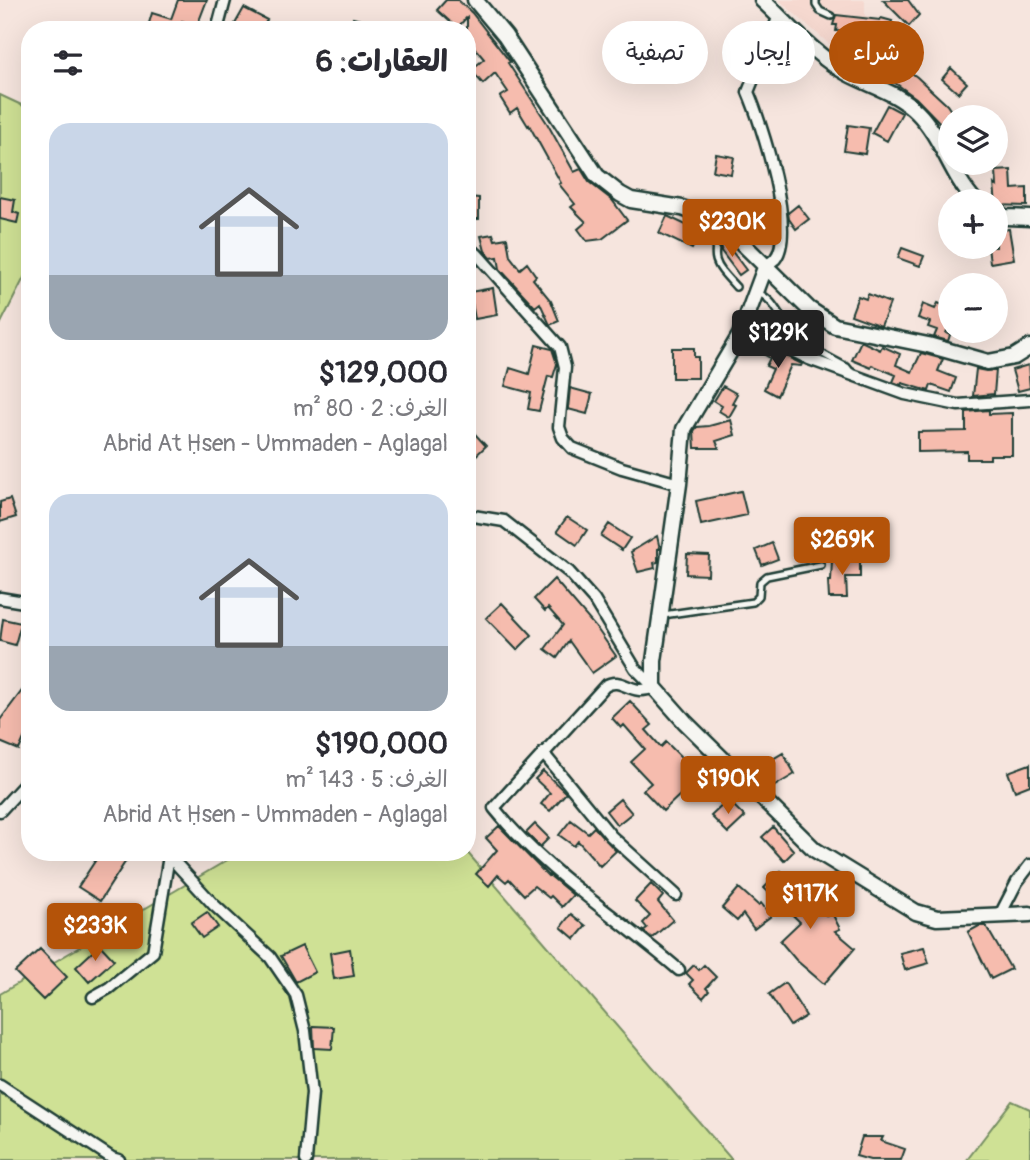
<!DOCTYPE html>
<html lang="ar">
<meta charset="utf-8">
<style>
body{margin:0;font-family:Pangolin,"Playpen Sans Arabic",sans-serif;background:#f7f7f7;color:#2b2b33;direction:rtl;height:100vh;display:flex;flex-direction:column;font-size:26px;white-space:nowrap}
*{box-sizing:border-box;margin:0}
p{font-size:23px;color:#7c7c81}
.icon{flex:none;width:38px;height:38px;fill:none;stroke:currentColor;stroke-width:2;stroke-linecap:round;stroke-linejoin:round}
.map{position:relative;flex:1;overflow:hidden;direction:ltr}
.side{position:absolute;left:21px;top:21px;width:455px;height:840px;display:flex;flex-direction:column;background:#fff;border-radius:28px;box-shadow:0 7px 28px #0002;direction:rtl}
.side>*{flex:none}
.hud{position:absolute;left:497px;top:21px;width:427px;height:63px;direction:rtl;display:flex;gap:14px}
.controls{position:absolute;left:938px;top:105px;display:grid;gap:14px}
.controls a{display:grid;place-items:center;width:70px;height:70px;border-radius:50%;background:#fff;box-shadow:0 7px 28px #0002;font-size:35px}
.price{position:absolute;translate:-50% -60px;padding:0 16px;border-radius:7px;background:#b45309;color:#fff;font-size:23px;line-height:46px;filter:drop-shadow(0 2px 4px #0008)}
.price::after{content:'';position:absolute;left:50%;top:42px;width:21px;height:16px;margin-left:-10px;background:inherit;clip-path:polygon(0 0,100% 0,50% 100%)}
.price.active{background:#222;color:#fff}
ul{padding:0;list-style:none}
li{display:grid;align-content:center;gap:14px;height:371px;padding:0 28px}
li span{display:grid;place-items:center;height:217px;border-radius:21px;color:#555}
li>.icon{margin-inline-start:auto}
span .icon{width:126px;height:126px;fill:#fffc;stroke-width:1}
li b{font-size:30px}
h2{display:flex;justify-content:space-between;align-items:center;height:84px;padding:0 28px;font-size:30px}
.chip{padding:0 24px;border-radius:32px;background:#fff;box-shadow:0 7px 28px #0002;font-size:24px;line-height:63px}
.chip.active{background:#b45309;color:#fff}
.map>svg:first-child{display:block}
.built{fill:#f6d9d0}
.green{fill:#cfe195;stroke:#778f64;stroke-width:2}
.building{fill:#f6bcae;stroke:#1f3d34;stroke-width:2}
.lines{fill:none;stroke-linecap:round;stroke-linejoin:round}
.lane-casing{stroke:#1f3d34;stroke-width:10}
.street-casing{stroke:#1f3d34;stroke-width:15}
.secondary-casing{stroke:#1f3d34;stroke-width:19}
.lane{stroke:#f6f6f2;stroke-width:5}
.street{stroke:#f6f6f2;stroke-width:10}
.secondary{stroke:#f6f6f2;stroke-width:14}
</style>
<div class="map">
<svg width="1030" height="1160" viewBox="0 0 1030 1160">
<rect width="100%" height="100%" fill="#f6e5de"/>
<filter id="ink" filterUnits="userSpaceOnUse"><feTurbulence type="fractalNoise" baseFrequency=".0143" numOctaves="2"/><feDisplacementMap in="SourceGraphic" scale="14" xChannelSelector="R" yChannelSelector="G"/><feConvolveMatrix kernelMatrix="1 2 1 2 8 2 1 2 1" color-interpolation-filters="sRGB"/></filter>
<g filter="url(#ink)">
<path class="built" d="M779,0H865V16L870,17L868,36L847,33L836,50Z"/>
<path class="green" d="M0,95L30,109V266L0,325Z
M241,852H467L732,1160H0V994Z
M1012,1101L1030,1109V1160H967Z"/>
<path class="building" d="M178,0H207L197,26L182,21L179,30H147L152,13L171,19Z
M446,0H458L472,13L510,62L508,63L547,123L574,172L581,169L589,182L612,200L627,220L602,239L587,241L578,229L586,222L571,207L575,204L559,184L561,183L529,125L528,126L517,108L510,113L500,97L508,92L495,73L483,84L471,70L484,59L467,39V17L457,28L437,10Z
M883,0H908L919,15L909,26Z
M244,8L267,20L261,30H245L235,24Z
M836,15L880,20L881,18L892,21L884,46L861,39L851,60L839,55L851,32L836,31L837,25H833Z
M353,18L387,27L386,30H350Z
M902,39L905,40L897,62L917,77L947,105L955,117H950V133L916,98L880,72L892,54L888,52L892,42L898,44Z
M951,68L967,83L958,93L942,79Z
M887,105L902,113L887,141L872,133Z
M848,125L869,128L865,154L844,151Z
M716,154L734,157L731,174L713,171Z
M1011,170L1012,189L1027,188V206L996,205L994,184L997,186L996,171Z
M0,197L15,200L13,212L19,214L17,223L0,219Z
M467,197L479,198V219H467Z
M798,205L809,219L796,229L789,219L788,213Z
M667,216L688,226L691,221L703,226L692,249L659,233Z
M1009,229L1014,259L990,263L988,247H996V231Z
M493,234L495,240L507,238L510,256L520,269L527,263L536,276L533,279L551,301L559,321L550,325L540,303L535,307L500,269L498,257L491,258L485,251L481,236Z
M725,242L746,270L739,275L721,251L722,244Z
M902,248L924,256L920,266L898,258Z
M493,288L497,315L475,319L470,292Z
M868,294L890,303L881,326L851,315L858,296L866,299Z
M938,303L950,308V323L946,333L950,335L948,341L934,337L937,330L928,327L930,322L918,318L923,304L935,309Z
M861,341L880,350L882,346L900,354L896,365L912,372L921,353L943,359L938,371L956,378L951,392L931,385L929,391L902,383L901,385L893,382L896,375L872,365L871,368L852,360Z
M536,345L552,349L557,364L553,377L548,376L539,411L528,409L531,393L505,386L510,368L529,374Z
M767,347L802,364L801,366L791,365L777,396L764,389L773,369L766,366L770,358L763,354Z
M672,348H694V357H698V378H672Z
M1028,365L1030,388L1018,391L1012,370Z
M976,369L986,371L996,370L994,394L973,396Z
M723,386L737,394L732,403L736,405L729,417L719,411L722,406L714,401Z
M570,388L592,394L587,414L568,409Z
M989,410V414L1012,413V455H990V459H967V451L918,452V432L966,431V412Z
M731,420L735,435L716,441L719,448H695L694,431L697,427L709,426Z
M475,434L486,446L467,464V442Z
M741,491L747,515L701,525L696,501Z
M10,499L16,517L0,522V502Z
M567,517L587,530L577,545L557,531Z
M609,524L630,538L622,550L601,536Z
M657,536L660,549H658V562L654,563L655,568L638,572L631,552Z
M772,543L778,559L762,565L756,550Z
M687,554L709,555L708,575L686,574Z
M832,560L860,561V577H846L847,598H829L828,581H831Z
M554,579L598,630L616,656L592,673L569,641L557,658L545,649L563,625L548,608L545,611L534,599Z
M502,603L532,635L517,650L486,618Z
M3,619L21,623L15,645L0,641Z
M30,680V725L19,750L0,742V720Z
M630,701L652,725L646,730L661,747L666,742L700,776L663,811L643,790L651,783L631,762L645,749L624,725L621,728L612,718Z
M783,753L795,774L768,790L751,772Z
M1030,764V785L1015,791L1008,772Z
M543,771L566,793L550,811L541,804L550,793L535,779Z
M620,799L632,813L617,825L606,811Z
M728,800L745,817L728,833L711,816Z
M571,820L588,833L594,827L616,851L600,866L578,841L574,846L559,835Z
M535,824L549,838L540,847L526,833Z
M499,826L548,876L549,875L573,895L562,907L551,896L549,898L534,886L524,895L509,879L506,882L498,875L489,886L476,874L497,850L486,838Z
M773,827L794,851L784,861L762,837Z
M101,852H122L129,856L100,901L78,887Z
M781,871L827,916L832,913L840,929L835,931L855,948L824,984L796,960L780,941L800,922L764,888Z
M651,884L663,896L658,902L673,920L652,938L643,931L647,928L643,923L650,916L635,901Z
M739,888L758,905L761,903L771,916L754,929L743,914L737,921L722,908Z
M207,912L218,927L202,938L191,923Z
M571,914L586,926L575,939L561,927Z
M979,926H986L1011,969L991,979L968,932Z
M100,945L114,960L89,982L76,967Z
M302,946L315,972L296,982L281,956Z
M924,947L929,963L905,970L900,953Z
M40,949L67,977L43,1000L15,972Z
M350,949L354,976L334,979L330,953Z
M694,965L699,970L704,965L716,977L706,988L709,991L703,998L689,984L693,980L686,973Z
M785,983L806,1016L790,1026L769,994Z
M313,1026L334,1027L332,1049L314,1048Z
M862,1137H883L881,1141L905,1149L901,1160H870L856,1156Z"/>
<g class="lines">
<g class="lane-casing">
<path id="lane" d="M816,0V5L820,11L831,16
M720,229C711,261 714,263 736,287
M756,292C775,299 778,316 790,329C806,346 826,356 847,367L851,372
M663,615L753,602L759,596L760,582L767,576L821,565"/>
</g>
<g class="street-casing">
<path id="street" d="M217,30L225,0
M467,248L477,254L560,347L565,367L559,427L563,438L572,448L622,468L679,484
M766,265C768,264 774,260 775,259C797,232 761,122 748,92L779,16
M744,327L809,359L905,394L958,405L1030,400
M467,515L504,521L569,572L594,600L635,668L654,687C630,698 623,675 605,686L494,808C545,872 618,917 679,970
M0,598L30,603
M543,753L611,836L676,895
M0,811L23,786L30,772
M169,852V856L214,905L270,957L296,995L305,1031L312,1093L306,1160
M1000,915L1017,882L1030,865
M93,997L109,988L153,952L169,856
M0,1085L112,1158L119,1160"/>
</g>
<g class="secondary-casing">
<path id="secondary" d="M475,0L505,36L597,176L620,194L631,200L682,208L708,217L740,241L809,309L835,326L928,345L988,362L1014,357L1030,347
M762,0C789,25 814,55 847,73C871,86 897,92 917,112C942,137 951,175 975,201
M996,214L1006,217L1030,218
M766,265L740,335L684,429L679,484L654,661V687L685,722L815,850L916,912L937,918L1030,914"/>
</g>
<use href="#lane" class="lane"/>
<use href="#street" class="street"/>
<use href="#secondary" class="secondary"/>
</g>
</g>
</svg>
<div class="controls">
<a><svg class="icon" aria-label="layers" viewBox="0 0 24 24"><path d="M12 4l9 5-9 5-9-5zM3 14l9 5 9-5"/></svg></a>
<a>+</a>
<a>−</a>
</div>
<b class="price" style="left:732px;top:259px">$230K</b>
<b class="price active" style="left:778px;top:370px">$129K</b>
<b class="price" style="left:842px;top:577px">$269K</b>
<b class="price" style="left:728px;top:816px">$190K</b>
<b class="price" style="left:810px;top:931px">$117K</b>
<b class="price" style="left:95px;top:963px">$233K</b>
<div class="hud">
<a class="chip active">شراء</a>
<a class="chip">إيجار</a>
<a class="chip">تصفية</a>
</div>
<section class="side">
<h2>العقارات: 6<svg class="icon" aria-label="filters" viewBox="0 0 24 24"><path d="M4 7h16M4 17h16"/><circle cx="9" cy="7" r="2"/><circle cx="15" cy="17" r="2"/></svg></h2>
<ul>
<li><span style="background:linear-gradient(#c9d6e8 70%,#9aa5b1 0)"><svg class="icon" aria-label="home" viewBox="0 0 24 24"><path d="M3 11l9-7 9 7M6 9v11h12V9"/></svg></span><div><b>$129,000</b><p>الغرف: 2 · 80 m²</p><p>Abrid At Ḥsen - Ummaden - Aglagal</p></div></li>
<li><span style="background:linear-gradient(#c9d6e8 70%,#9aa5b1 0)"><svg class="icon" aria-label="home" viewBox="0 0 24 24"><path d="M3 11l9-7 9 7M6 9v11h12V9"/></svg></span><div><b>$190,000</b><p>الغرف: 5 · 143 m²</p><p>Abrid At Ḥsen - Ummaden - Aglagal</p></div></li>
</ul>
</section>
</div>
